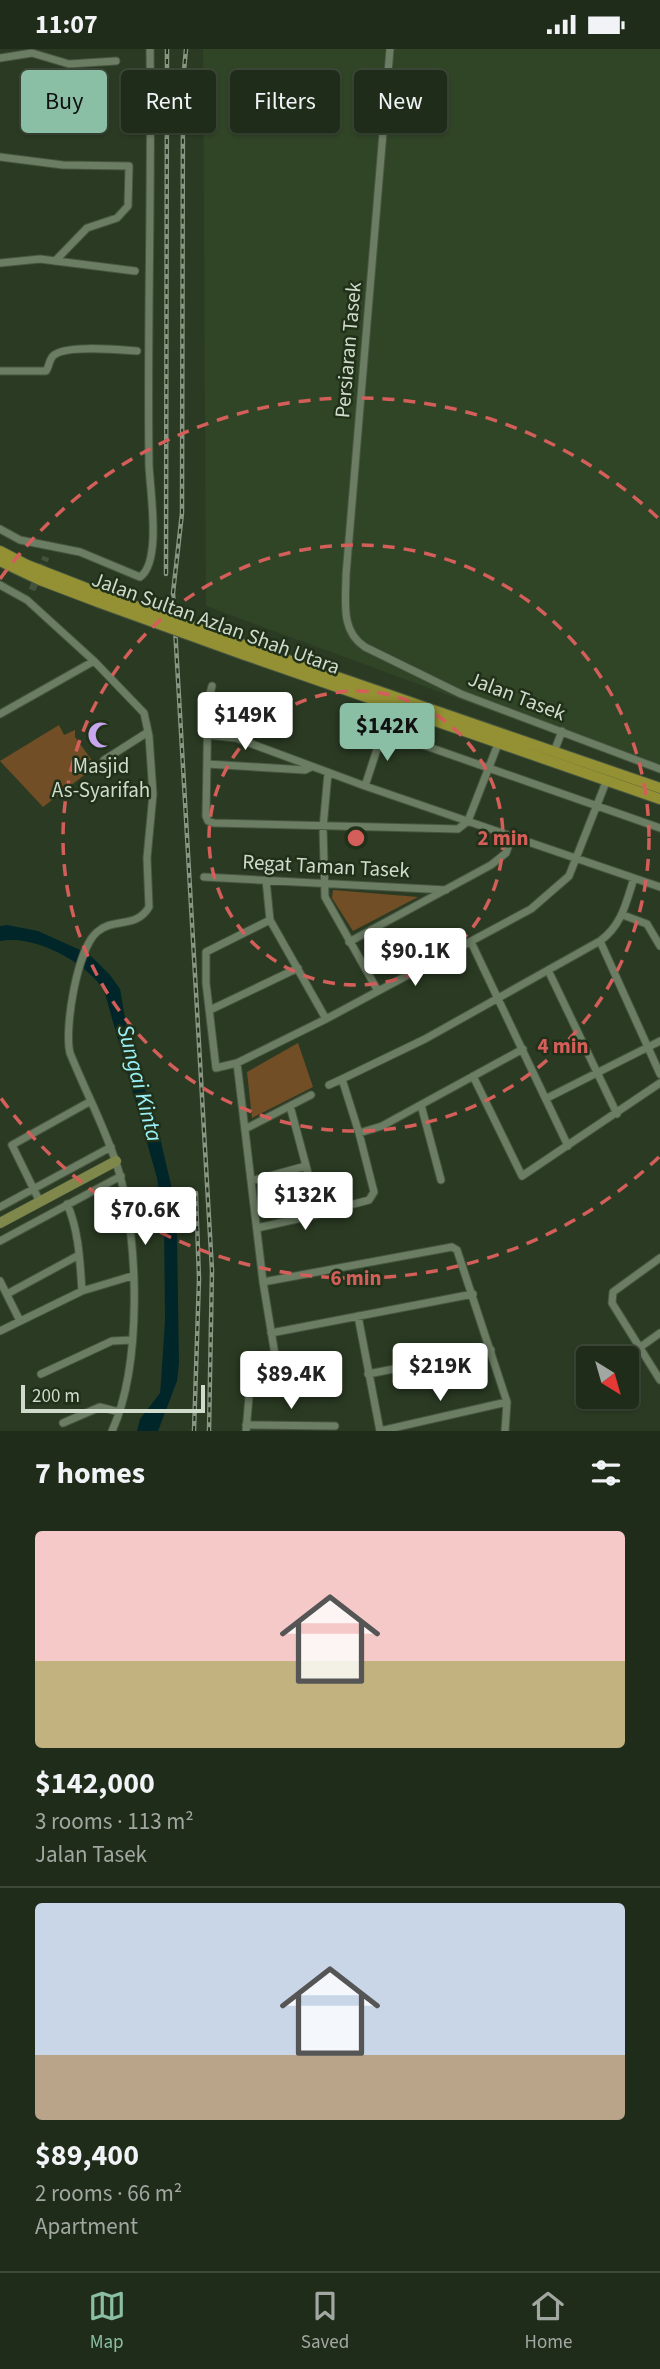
<!DOCTYPE html>
<meta charset="utf-8">
<style>
body{margin:0;font-family:"Source Sans 3",sans-serif;background:#2d3827;color:#f1f3f6;height:100vh;display:flex;flex-direction:column;font-size:26px;white-space:nowrap}
*{box-sizing:border-box;margin:0}
p{font-size:23px;color:#a2a7a2}
.icon{flex:none;width:38px;height:38px;fill:none;stroke:currentColor;stroke-width:2;stroke-linecap:round;stroke-linejoin:round}
.map{position:relative;height:1382px;overflow:hidden}
.panel{display:flex;flex-direction:column;background:#202c1a;flex:1}
.panel>*{flex:none}
.guide{position:absolute;left:21px;top:21px;width:620px;height:63px;display:flex;gap:14px}
.needle{width:46px;rotate:143deg}
.buttons{position:absolute;left:576px;top:1297px;display:grid;gap:14px}
.buttons a{display:grid;place-items:center;width:63px;height:63px;border-radius:7px;background:#202c1a;box-shadow:0 2px 5px #0004,0 0 0 2px #3d4839;font-size:35px}
.scale{position:absolute;left:21px;bottom:18px;width:184px;box-sizing:border-box;padding-left:7px;border:4px solid #d0dbcc;border-top:0;font-size:19px;line-height:24px;white-space:nowrap;color:#d0dbcc;-webkit-text-stroke:5px #213119;paint-order:stroke}
.price{position:absolute;translate:-50% -60px;padding:0 16px;border-radius:7px;background:#fff;color:#222;font-size:23px;line-height:46px;filter:drop-shadow(0 2px 4px #0008)}
.price::after{content:'';position:absolute;left:50%;top:42px;width:21px;height:16px;margin-left:-10px;background:inherit;clip-path:polygon(0 0,100% 0,50% 100%)}
.price.active{background:#8abfa5;color:#111}
ul{padding:0;list-style:none}
li{display:grid;align-content:center;gap:14px;height:371px;padding:0 35px}
li+li{border-top:2px solid #3d4839}
li span{display:grid;place-items:center;height:217px;border-radius:7px;color:#555}
li>.icon{margin-inline-start:auto}
span .icon{width:126px;height:126px;fill:#fffc;stroke-width:1}
li b{font-size:30px}
h2{display:flex;justify-content:space-between;align-items:center;height:84px;padding:0 35px;font-size:30px}
.pill{padding:0 24px;border-radius:7px;background:#202c1a;box-shadow:0 2px 5px #0004,0 0 0 2px #3d4839;font-size:24px;line-height:63px}
.pill.active{background:#8abfa5;color:#111}
.status{display:flex;justify-content:space-between;align-items:center;height:49px;padding:0 35px;background:#202c1a;direction:ltr}
.status svg{height:19px;fill:currentColor}
.dock{display:flex;justify-content:space-around;align-items:center;height:98px;border-top:2px solid #3d4839;background:#202c1a;font-size:19px;color:#a2a7a2}
.dock a{display:grid;justify-items:center;gap:4px}
.dock .active{color:#8abfa5}
.map>svg:first-child{display:block}
.built{fill:#304426}
.green{fill:#714e25}
.water{fill:#00262a}
.lines{fill:none;stroke-linecap:round;stroke-linejoin:round}
.street-tunnel{stroke:#44533c;stroke-width:7;stroke-dasharray:7 3.5;stroke-linecap:butt}
.street-casing{stroke:#485641;stroke-width:9}
.secondary-casing{stroke:#485641;stroke-width:11}
.primary-casing{stroke:#485641;stroke-width:12}
.street{stroke:#6b7d63;stroke-width:7}
.secondary{stroke:#7f874b;stroke-width:10}
.primary{stroke:#949134;stroke-width:10}
.rail-casing{stroke:#889582;stroke-width:4.5}
.rail{stroke:#213119;stroke-width:2;stroke-dasharray:5;stroke-linecap:butt}
.primary-bridge-casing{stroke:#485641;stroke-width:12;stroke-linecap:butt}
.primary-bridge{stroke:#949134;stroke-width:10}
.ring{fill:none;stroke:#d45e59;stroke-width:3.5;stroke-dasharray:12 9}
.labels{text-anchor:middle;dominant-baseline:central;stroke-width:5;stroke-linejoin:round;paint-order:stroke}
.street-label{font-size:21px;fill:#d0dbcc;stroke:#213119}
.poi-label{font-size:21px;fill:#d0dbcc;stroke:#213119}
.water-label{font-size:23px;font-style:italic;fill:#99f0f8;stroke:#213119}
.centre{fill:#d45e59;stroke:#213119;stroke-width:3.5}
.ring-label{font-size:21px;text-anchor:middle;font-weight:bold;fill:#d45e59;stroke:#213119;stroke-width:5;stroke-linejoin:round;paint-order:stroke}
</style>
<div class="status"><b>11:07</b><svg viewBox="0 0 49 12"><path d="M0 12V9h3v3zM5 12V6h3v6zM10 12V3h3v9zM15 12V0h3v12zM26 1h20v11H26zM47 4h2v5h-2z"/></svg></div>
<div class="map">
<svg width="660" height="1382" viewBox="0 0 660 1382">
<rect width="100%" height="100%" fill="#2b3b23"/>
<path class="built" d="M203,0H660V724L206,557Z"/>
<path class="green" d="M59,676L64,686L75,681V688L96,717L43,758L0,712Z
M333,841L418,848L353,882L332,849Z
M298,994L313,1038L252,1069L247,1023Z"/>
<path class="water" d="M7,876L38,882L89,905L110,926L120,940L127,980L161,1093L173,1144L177,1189L179,1314L177,1332L158,1382H137L140,1370L160,1344L161,1333L165,1271L164,1174L157,1129L104,941C86,913 34,885 0,892V877Z"/>
<g class="lines">
<path class="street-tunnel" d="M32,541L46,508"/>
<g class="street-casing">
<path id="street" d="M390,0L346,526C346,552 340,582 365,598L461,645L660,720
M0,9L32,4L69,15L116,12
M0,108L63,116L129,117L128,157L117,169L87,179L55,212
M0,214L40,210L135,222
M0,322H46C49,318 49,311 53,307C64,295 121,301 137,302
M0,480L20,491L80,503L140,528C162,513 150,442 149,416C147,277 152,139 150,0
M0,536L27,551L94,612L144,664L149,687L153,745L147,809L149,858C136,880 114,868 97,883C77,900 64,980 70,1004C86,1044 107,1082 119,1123C139,1192 142,1316 112,1382
M212,637L208,652L206,767L208,772L214,774L458,780L468,772L498,695
M0,665L94,612
M207,686L236,689L365,737L660,838
M554,703L562,682
M104,711L148,683
M207,715L305,721L311,718
M328,724L323,779L325,848L378,942
M365,737L383,682L660,779
M204,828L446,841
M266,831L270,871L326,970
M623,866L647,875L660,897
M270,871L206,903V934L216,1019L237,1014L326,970L531,860L569,827L606,733
M600,892L660,1025
M349,893L491,816L506,804L512,787
M471,893L568,1097
M548,921L617,1065
M210,961L298,919
M523,1000L382,1077L359,1084L342,1030L425,990L600,892C622,876 626,854 634,829
M237,1014L263,1233L277,1318
M473,1027L522,1127L660,1034
M329,1036L342,1030
M547,1049L660,992
M421,1056L441,1131
M290,1057L319,1165
M245,1080L311,1046
M251,1132L306,1117
M40,1153L12,1096L91,1052
M67,1155C79,1181 80,1214 82,1242
M354,1155L369,1151L374,1143L359,1084
M0,1158L111,1098
M257,1179L346,1159
M0,1192L121,1127
M660,1209L613,1243L612,1254L660,1331
M0,1232L20,1272
M263,1233L452,1198L457,1201L507,1353L505,1382
M7,1245L79,1206
M358,1267L380,1382
M0,1282L82,1242L132,1227
M271,1284L473,1245
M639,1299L660,1284
M41,1325L112,1292L132,1291
M368,1325L491,1301
M63,1374L100,1358L119,1363
M246,1376L335,1377
M246,1382L251,1325L255,1320L336,1319
M380,1382L507,1353"/>
</g>
<g class="secondary-casing">
<path id="secondary" d="M0,1174L116,1112"/>
</g>
<g class="primary-casing">
<path id="primary" d="M0,502L27,516L99,544
M0,512L40,531L98,553
M247,597L660,739
M245,606L660,750"/>
</g>
<use href="#street" class="street"/>
<use href="#secondary" class="secondary"/>
<use href="#primary" class="primary"/>
<g class="rail-casing">
<path id="rail" d="M186,0L183,32L182,464L173,544L212,1221L209,1382
M166,525L167,0
M194,1382L199,1230L196,1144"/>
</g>
<use href="#rail" class="rail"/>
<g class="primary-bridge-casing">
<path id="primary-bridge" d="M99,544L247,597
M98,553L245,606"/>
</g>
<use href="#primary-bridge" class="primary-bridge"/>
</g>
<g class="ring">
<circle cx="356" cy="789" r="147"/>
<circle cx="356" cy="789" r="293"/>
<path d="M659 1108A440 440 0 0 1 0 1048M0 530A440 440 0 0 1 659 470"/>
</g>
<defs>
<g id="mosque-bare" transform="scale(2.1)"><path d="M3.5-4.9A6 6 0 1 0 3.5 4.9A5 5 0 1 1 3.5-4.9Z" fill="#c7a6ef" stroke="#213119" stroke-width="2.5" paint-order="stroke"/></g>
</defs>
<g fill-rule="evenodd">
<use href="#mosque-bare" x="101" y="686"/>
</g>
<g class="labels">
<g class="street-label">
<text transform="translate(348 301) rotate(-85)">Persiaran Tasek</text>
<text transform="translate(216 574) rotate(20)">Jalan Sultan Azlan Shah Utara</text>
<text transform="translate(517 647) rotate(21)">Jalan Tasek</text>
<text transform="translate(326 817) rotate(3)">Regat Taman Tasek</text>
</g>
<g class="poi-label">
<text x="101" y="717">Masjid<tspan x="101" dy="24">As-Syarifah</tspan></text>
</g>
<g class="water-label">
<text transform="translate(140 1034) rotate(75)">Sungai Kinta</text>
</g>
</g>
<circle cx="356" cy="789" r="10" class="centre"/>
<g class="ring-label">
<text x="503" y="796">2 min</text>
<text x="563" y="1004">4 min</text>
<text x="356" y="1236">6 min</text>
</g>
</svg>
<div class="buttons">
<a><svg class="needle" viewBox="-14 -14 28 28"><path d="M0-13l5 13h-10z" fill="#e53935"/><path d="M0 13l5-13h-10z" fill="#a2a7a2"/></svg></a>
</div>
<div class="scale">200 m</div>
<b class="price" style="left:245px;top:703px">$149K</b>
<b class="price active" style="left:387px;top:714px">$142K</b>
<b class="price" style="left:415px;top:939px">$90.1K</b>
<b class="price" style="left:305px;top:1183px">$132K</b>
<b class="price" style="left:145px;top:1198px">$70.6K</b>
<b class="price" style="left:440px;top:1354px">$219K</b>
<b class="price" style="left:291px;top:1362px">$89.4K</b>
<div class="guide">
<a class="pill active">Buy</a>
<a class="pill">Rent</a>
<a class="pill">Filters</a>
<a class="pill">New</a>
</div>
</div>
<section class="panel">
<h2>7 homes<svg class="icon" aria-label="filters" viewBox="0 0 24 24"><path d="M4 7h16M4 17h16"/><circle cx="9" cy="7" r="2"/><circle cx="15" cy="17" r="2"/></svg></h2>
<ul>
<li><span style="background:linear-gradient(#f6c9c9 60%,#c2b280 0)"><svg class="icon" aria-label="home" viewBox="0 0 24 24"><path d="M3 11l9-7 9 7M6 9v11h12V9"/></svg></span><div><b>$142,000</b><p>3 rooms · 113 m²</p><p>Jalan Tasek</p></div></li>
<li><span style="background:linear-gradient(#c9d6e8 70%,#b9a48a 0)"><svg class="icon" aria-label="home" viewBox="0 0 24 24"><path d="M3 11l9-7 9 7M6 9v11h12V9"/></svg></span><div><b>$89,400</b><p>2 rooms · 66 m²</p><p>Apartment</p></div></li>
</ul>
</section>
<nav class="dock">
<a class="active"><svg class="icon" aria-label="map" viewBox="0 0 24 24"><path d="M3 6l6-2 6 2 6-2v14l-6 2-6-2-6 2zM9 4v14M15 6v14"/></svg>Map</a>
<a><svg class="icon" aria-label="saved" viewBox="0 0 24 24"><path d="M7 4h10v16l-5-4-5 4z"/></svg>Saved</a>
<a><svg class="icon" aria-label="home" viewBox="0 0 24 24"><path d="M3 11l9-7 9 7M6 9v11h12V9"/></svg>Home</a>
</nav>
